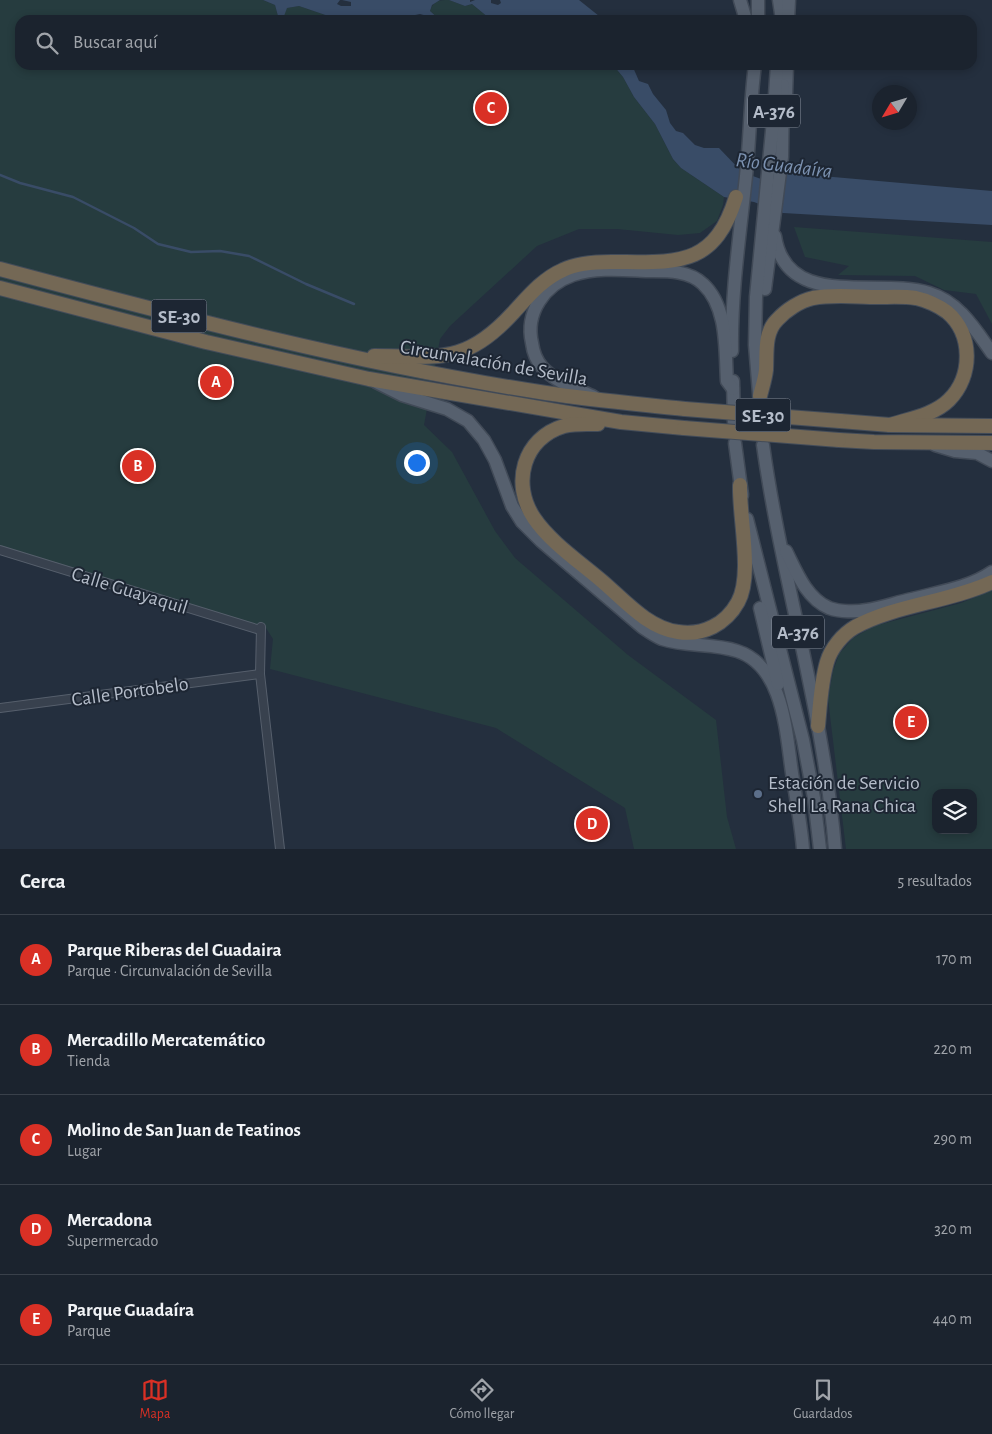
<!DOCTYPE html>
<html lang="es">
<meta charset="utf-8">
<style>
body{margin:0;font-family:"Alegreya Sans",sans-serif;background:#282f3a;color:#f1f3f6}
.controls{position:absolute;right:15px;bottom:15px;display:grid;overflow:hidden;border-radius:10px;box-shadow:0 2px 8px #0003}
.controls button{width:45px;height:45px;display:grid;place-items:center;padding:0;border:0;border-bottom:1px solid #39404a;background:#1b232e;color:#f1f3f6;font:25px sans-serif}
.compass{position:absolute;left:872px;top:85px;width:45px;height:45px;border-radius:50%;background:#1b232e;box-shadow:0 2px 8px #0003;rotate:232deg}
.you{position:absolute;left:416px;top:462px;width:18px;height:18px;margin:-12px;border:4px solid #fff;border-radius:50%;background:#1a73e8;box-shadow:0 0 0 8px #1a73e833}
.badge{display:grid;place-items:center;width:32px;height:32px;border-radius:50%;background:#d93025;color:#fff;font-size:16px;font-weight:700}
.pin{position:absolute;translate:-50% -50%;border:2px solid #fff;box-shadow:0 1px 5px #0006}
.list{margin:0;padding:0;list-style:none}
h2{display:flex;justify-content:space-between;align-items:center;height:65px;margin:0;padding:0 20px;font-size:21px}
h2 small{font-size:16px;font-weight:400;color:#a0a4aa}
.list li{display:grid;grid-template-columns:32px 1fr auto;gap:15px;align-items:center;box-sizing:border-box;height:90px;padding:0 20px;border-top:1px solid #39404a}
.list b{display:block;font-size:19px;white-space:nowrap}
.list p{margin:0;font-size:16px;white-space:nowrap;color:#a0a4aa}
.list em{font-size:16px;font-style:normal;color:#a0a4aa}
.icon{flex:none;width:28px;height:28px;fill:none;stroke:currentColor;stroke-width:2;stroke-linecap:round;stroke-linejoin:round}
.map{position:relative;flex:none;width:992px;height:849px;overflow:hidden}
.search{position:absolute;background:#1b232e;box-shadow:0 2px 8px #0003;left:15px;right:15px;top:15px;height:55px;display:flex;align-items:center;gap:12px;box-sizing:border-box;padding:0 18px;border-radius:15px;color:#a0a4aa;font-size:19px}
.sheet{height:515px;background:#1b232e}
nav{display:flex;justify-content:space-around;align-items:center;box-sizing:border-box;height:70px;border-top:1px solid #39404a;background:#1b232e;font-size:14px;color:#a0a4aa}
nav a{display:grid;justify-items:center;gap:2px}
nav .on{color:#d93025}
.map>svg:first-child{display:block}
</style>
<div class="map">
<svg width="992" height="849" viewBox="0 0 992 849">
<rect width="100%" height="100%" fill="#242f3e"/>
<g fill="#263c3f" fill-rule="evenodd">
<path d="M0,0H263L275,5L278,16L287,8L299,6L340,20H20V65H613L623,77L634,97L655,124L673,159L681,168L724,197L723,205L717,221L700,233L678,235L617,229H579L537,246L450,326L440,339L424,425L452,452L495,531L515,558L628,655L716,720L727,817L736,849H634L625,808L496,728L270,669L273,639L264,625L261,626L0,546Z"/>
<path d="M449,0L465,6L472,4L489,18L494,20H440L430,11C433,1 439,0 449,0Z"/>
<path d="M794,227L992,242V324L976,294L944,290L915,276L838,275L849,266L805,257Z"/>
<path d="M992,590V849H846L828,699L833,671L839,654L853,638L874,626L961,603ZM936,793H973V830H936Z"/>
</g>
<g fill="#394c67">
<path d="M263,0H340L337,4L341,6H351V2L342,0H440L432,5L430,11L440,20H434L427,16L420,14L391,20H340L299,6L287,8L284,16L281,17L278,16L275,5Z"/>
<path d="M449,0H470V2L475,0H491V3L498,5L501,3L500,0H579L604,20H494L489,18L472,4L465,6Z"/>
<path d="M613,65H632L639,81L648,84L653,94L666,110L670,123L676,131L683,133L695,145L704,148H719L742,172L761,179L788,173L992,191V225L783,213L754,202L724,197L681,168L673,159L655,124L634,97L623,77Z"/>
</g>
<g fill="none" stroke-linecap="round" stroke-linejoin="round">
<path stroke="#394c67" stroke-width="2.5" d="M0,175L20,183L73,197L134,228L158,244L191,252L220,251L249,256L306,284L354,304"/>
<defs>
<g id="minor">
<path d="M0,550L260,630"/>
<path d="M261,627L260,674L280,849"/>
<path d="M0,708L260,674"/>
</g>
<g id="primary">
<path d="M740,0L746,20"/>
<path d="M779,0L782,20"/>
<path d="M758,20V0"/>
<path d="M788,20L789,0"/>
<path d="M786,94L787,65"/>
<path d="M775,236C786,311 879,277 929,293C959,302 975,329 992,353"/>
<path d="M765,289L782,157L783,85"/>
<path d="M732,351C731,293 740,234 746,176C750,139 750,102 755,65"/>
<path d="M733,381L734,422"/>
<path d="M376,382L402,395L447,409L468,421L484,440L495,460L512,506L522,522L541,541L642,627C648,631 655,636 662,639C686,647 713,643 737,651C784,666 786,733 792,773C796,798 801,824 803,849"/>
<path d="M594,397C577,389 555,382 542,367C536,360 533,351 532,343C525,313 544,285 573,275C597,267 624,270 648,271C666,271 689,270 703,284C728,307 725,350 727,381L733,389"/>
<path d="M760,405L755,345L756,297L774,110L777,65"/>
<path d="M735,443L742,495"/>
<path d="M763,445C782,581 824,712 835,849"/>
<path d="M935,445L955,451L977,453L992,461"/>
<path d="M747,519L803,740L814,798L820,849"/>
<path d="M786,551C796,571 806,598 829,608C840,612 856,612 867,610C882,608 897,602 912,599C938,592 969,588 992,572"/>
<path d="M760,608L778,684"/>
</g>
<g id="motorway">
<path d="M0,269C180,317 361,365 546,393C592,400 639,404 685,409"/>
<path d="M0,288L206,342L369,379L621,422L684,428"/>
<path d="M374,356C437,356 464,366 512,314C527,298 542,279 563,270C577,263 595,262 611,262C675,262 714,269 736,197"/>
<path d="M760,396C762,388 765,379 766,370C767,353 764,333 777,320C786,310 800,301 813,298C834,294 856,297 878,297C890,297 903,296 916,298C926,300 939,306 947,312C973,334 973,376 949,400C934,415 909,419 890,425"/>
<path d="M840,421L890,425L992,426"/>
<path d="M598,424C588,424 575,423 564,426C523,438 511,484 534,518C550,542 581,563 603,582C625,601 648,628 678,632C703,636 726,624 738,602C753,575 739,517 740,485"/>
<path d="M839,440L874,442L992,443"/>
<path d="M818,726C820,705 821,682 827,662C831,648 843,634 855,627C895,605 949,602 992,582"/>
</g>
</defs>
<use href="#minor" stroke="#565f6c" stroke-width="10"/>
<use href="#primary" stroke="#414a57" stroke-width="15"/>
<use href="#motorway" stroke="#434c59" stroke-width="16"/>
<use href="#minor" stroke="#38414e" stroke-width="8"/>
<use href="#primary" stroke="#56606e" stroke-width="12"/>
<use href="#motorway" stroke="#746855" stroke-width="14"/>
<defs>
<g id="motorway-bridge">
<path d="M685,409L840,421"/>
<path d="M684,428L839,440"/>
</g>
</defs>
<use href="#motorway-bridge" stroke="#434c59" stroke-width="16" stroke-linecap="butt"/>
<use href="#motorway-bridge" stroke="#746855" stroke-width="14"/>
</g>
<circle fill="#5c6f8a" stroke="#1d2633" stroke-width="2" cx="758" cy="794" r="5"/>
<g text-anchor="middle" stroke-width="4" stroke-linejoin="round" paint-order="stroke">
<g fill="#1d2633" stroke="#878f9c" stroke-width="1">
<rect x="748" y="94.5" width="52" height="33" rx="4"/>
<rect x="151.5" y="299.5" width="55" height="33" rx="4"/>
<rect x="735.5" y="398.5" width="55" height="33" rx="4"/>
<rect x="772" y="615.5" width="52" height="33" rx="4"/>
</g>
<g font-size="19" font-weight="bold" fill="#b4bcc9">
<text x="774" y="118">A-376</text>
<text x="179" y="323">SE-30</text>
<text x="763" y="422">SE-30</text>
<text x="798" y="639">A-376</text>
</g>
<g font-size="20" fill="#b4bcc9" stroke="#1d2633">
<text transform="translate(494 362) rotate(10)" y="7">Circunvalación de Sevilla</text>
<text transform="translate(130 590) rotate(17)" y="7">Calle Guayaquil</text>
<text transform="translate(130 691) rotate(-8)" y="7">Calle Portobelo</text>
</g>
<g font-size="20" fill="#b4bcc9" stroke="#1d2633" text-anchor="start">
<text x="768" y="789">Estación de Servicio<tspan x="768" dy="23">Shell La Rana Chica</tspan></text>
</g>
<g font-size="21" font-style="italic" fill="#7c92b1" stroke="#1d2633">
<text transform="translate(784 165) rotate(7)" y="7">Río Guadaíra</text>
</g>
</g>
</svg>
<div class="controls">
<button><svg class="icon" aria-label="layers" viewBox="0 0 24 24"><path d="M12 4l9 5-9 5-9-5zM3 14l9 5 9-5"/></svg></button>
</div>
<svg class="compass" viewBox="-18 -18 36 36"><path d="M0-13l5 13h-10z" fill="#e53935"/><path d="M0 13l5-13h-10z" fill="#a0a4aa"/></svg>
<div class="you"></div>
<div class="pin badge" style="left:216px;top:382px">A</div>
<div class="pin badge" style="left:138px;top:466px">B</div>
<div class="pin badge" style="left:491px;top:108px">C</div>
<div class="pin badge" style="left:592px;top:824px">D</div>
<div class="pin badge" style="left:911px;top:722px">E</div>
<div class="search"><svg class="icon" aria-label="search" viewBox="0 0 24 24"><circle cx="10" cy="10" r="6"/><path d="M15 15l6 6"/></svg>Buscar aquí</div>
</div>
<section class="sheet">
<h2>Cerca<small>5 resultados</small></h2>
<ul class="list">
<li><span class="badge">A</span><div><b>Parque Riberas del Guadaira</b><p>Parque · Circunvalación de Sevilla</p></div><em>170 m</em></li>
<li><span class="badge">B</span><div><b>Mercadillo Mercatemático</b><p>Tienda</p></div><em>220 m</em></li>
<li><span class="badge">C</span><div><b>Molino de San Juan de Teatinos</b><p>Lugar</p></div><em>290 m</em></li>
<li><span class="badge">D</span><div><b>Mercadona</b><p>Supermercado</p></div><em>320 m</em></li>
<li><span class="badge">E</span><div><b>Parque Guadaíra</b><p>Parque</p></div><em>440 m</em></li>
</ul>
</section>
<nav>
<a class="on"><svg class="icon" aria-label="map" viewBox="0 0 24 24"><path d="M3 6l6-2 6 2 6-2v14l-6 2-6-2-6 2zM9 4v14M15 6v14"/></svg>Mapa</a>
<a><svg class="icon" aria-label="directions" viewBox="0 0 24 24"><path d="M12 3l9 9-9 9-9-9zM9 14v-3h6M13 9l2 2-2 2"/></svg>Cómo llegar</a>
<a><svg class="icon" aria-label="saved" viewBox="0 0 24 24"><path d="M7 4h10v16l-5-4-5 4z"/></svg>Guardados</a>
</nav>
